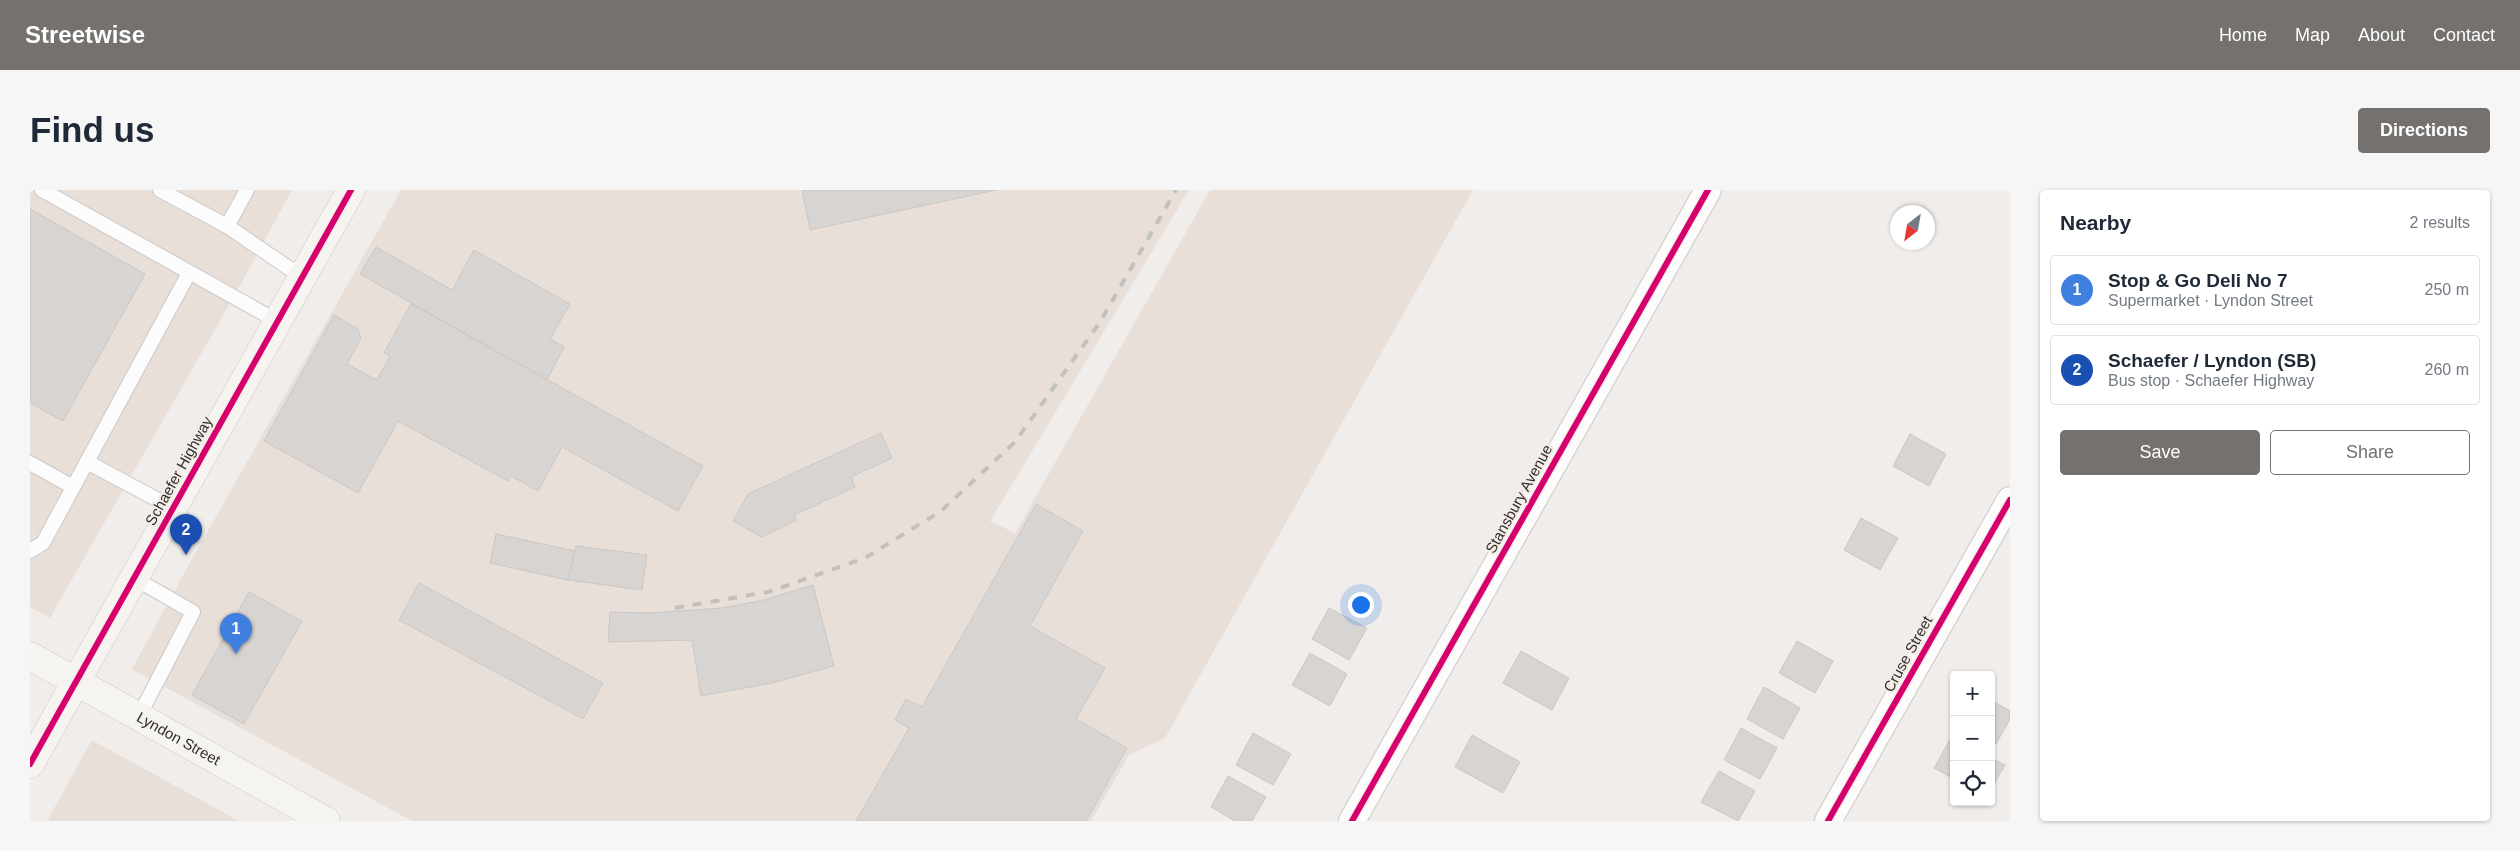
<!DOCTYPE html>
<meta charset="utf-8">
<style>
body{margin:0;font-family:Arial,sans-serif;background:#f6f6f7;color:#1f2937}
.controls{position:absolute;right:15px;bottom:15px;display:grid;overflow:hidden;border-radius:5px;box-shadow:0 1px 4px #0004}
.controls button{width:45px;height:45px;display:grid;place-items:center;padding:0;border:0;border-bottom:1px solid #e0e1e3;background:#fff;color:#1f2937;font:25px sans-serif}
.compass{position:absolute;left:1860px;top:15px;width:45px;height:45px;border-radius:50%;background:#fff;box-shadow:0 1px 4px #0004;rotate:211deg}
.you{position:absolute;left:1330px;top:414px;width:18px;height:18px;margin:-12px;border:4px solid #fff;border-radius:50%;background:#1a73e8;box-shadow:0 0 0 8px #1a73e833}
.badge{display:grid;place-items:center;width:32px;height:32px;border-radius:50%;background:#74716e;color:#fff;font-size:16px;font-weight:700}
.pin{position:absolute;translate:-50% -41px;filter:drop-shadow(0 1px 2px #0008)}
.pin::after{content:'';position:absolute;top:26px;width:18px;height:15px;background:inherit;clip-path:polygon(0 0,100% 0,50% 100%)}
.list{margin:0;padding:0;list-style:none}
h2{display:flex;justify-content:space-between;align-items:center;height:65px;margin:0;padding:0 20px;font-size:21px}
h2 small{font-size:16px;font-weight:400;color:#747a83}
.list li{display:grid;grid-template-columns:32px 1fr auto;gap:15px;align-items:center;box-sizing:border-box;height:70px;margin:0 10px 10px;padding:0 10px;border:1px solid #e0e1e3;border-radius:5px}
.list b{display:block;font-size:19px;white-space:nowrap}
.list p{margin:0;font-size:16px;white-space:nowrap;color:#747a83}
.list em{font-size:16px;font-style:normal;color:#747a83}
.actions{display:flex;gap:10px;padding:15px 20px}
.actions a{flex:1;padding:11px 0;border:1px solid #74716e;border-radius:5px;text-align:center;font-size:18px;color:#74716e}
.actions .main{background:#74716e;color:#fff}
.icon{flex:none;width:28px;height:28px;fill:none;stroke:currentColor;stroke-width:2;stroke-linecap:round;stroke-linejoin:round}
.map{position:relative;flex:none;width:1980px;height:631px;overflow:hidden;border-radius:5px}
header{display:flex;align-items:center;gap:30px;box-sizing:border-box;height:70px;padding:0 25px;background:#74716e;color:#fff}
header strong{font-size:24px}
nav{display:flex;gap:28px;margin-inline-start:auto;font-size:18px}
.intro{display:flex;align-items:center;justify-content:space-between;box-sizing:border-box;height:120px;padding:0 30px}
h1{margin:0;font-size:35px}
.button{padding:12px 22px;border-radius:5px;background:#74716e;color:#fff;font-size:18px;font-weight:700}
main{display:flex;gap:30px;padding:0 30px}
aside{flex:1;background:#fff;border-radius:5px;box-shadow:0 1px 4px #0004}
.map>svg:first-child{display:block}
</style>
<header>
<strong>Streetwise</strong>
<nav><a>Home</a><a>Map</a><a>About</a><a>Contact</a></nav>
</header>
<div class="intro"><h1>Find us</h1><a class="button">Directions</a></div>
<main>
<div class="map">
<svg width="1980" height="631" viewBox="0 0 1980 631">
<rect width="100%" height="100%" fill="#f1edea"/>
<g fill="#e9dfd9">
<path d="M0,0H262L211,94L20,428L0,417Z"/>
<path d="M371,0H1159L960,331L985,343L1180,0H1443L1135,548L1099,565L1061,631H382L102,479L162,369Z"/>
<path d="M62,550L209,631H17Z"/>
</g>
<g fill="#d7d4d1" stroke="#cac7c5">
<path d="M772,0H966L780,40Z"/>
<path d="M0,19L115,84L33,231L0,213Z"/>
<path d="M346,57L422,100L444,60L540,114L520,149L534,157L517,190L330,84Z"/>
<path d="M381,114L673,276L648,321L532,257L508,301L481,286L478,291L368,231L328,303L234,251L304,125L328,139L331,148L317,174L347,190L360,166L354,163Z"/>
<path d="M851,243L862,268L821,287L825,297L764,325L767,330L732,347L703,331L718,304Z"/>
<path d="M1880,244L1916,264L1899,296L1863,276Z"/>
<path d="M1006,314L1053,341L1000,436L1075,478L1046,529L1097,558L1056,631H826L879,538L865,530L876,509L892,517Z"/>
<path d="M1831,328L1868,348L1850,380L1814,360Z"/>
<path d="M466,344L545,361L538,390L460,373Z"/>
<path d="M546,356L617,365L612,400L538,390Z"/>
<path d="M389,393L573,493L553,529L369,430Z"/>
<path d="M783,395L804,476L742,493L671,506L662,450L578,452L580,422L620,423L692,418L734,410Z"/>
<path d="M219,402L272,431L214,534L162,505Z"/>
<path d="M1299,418L1337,438L1319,470L1282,449Z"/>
<path d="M1767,451L1803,471L1785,503L1749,483Z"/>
<path d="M1491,461L1539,488L1522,520L1473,493Z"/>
<path d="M1280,463L1317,484L1300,516L1262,495Z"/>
<path d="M1734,497L1770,518L1753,549L1717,529Z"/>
<path d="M1961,510L1980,521V529L1966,554L1961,552Z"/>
<path d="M1711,538L1747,558L1730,589L1694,570Z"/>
<path d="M1223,543L1261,564L1243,595L1206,575Z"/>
<path d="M1442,545L1490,572L1473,603L1425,577Z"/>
<path d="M1922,546L1924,547V589L1904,578Z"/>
<path d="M1961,568L1975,575L1961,599Z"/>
<path d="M1689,581L1725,601L1708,631L1671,612Z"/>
<path d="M1198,586L1236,607L1222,631H1205L1181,617Z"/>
</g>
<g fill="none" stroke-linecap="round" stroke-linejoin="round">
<defs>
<g id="lane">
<path d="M12,0L247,131"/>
<path d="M130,0L197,36L272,87"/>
<path d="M197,36L217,0"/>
<path d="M57,272L143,318"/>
<path d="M0,273L43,297"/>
<path d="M0,361L13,353L159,83"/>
<path d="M104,388L163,422L109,526"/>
</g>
<g id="street">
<path d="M1322,631L1678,0"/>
<path d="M1798,631L1980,310"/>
</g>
<g id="secondary">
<path id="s1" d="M0,466L296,631"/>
<path d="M0,574L321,0"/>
</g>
</defs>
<use href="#lane" stroke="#ccc8c6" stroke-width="16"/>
<use href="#street" stroke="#ccc8c6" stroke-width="28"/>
<use href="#secondary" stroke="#ccc8c6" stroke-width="29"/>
<use href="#lane" stroke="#fdfcfc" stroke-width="14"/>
<use href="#street" stroke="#fdfcfc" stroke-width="26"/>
<use href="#secondary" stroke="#f6f4f1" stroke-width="28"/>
<path stroke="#c1c1c0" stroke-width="4" stroke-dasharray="9 9" stroke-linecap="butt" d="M645,418L738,402L835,368L911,321L985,252L1070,132L1146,0"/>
<defs>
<g id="cycleway">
<path d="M0,574L321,0"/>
<path d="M1322,631L1678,0"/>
<path d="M1798,631L1980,310"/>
</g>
</defs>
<use href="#cycleway" stroke="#f4ece7" stroke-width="9"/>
<use href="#cycleway" stroke="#d6006c" stroke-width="6"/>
</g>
<g text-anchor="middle" stroke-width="4.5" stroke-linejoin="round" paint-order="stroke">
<g font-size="15" fill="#312e2c" stroke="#f4ece7">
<text transform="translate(149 281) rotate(-61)" y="5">Schaefer Highway</text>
<text transform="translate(1489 309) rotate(-61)" y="5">Stansbury Avenue</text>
<text transform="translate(1878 464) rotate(-61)" y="5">Cruse Street</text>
<text dy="5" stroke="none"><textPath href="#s1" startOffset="170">Lyndon Street</textPath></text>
</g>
</g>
</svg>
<div class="controls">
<button>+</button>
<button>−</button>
<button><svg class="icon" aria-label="locate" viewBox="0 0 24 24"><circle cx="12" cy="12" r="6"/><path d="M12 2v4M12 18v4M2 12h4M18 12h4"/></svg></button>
</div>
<svg class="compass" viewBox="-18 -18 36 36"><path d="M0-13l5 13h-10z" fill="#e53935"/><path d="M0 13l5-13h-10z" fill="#747a83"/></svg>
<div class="you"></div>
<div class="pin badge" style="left:206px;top:464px;background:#3f7fe0">1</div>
<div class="pin badge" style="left:156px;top:365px;background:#1a4fb4">2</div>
</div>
<aside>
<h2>Nearby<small>2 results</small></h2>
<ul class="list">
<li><span class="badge" style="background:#3f7fe0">1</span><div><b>Stop &amp; Go Deli No 7</b><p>Supermarket · Lyndon Street</p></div><em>250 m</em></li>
<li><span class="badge" style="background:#1a4fb4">2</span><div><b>Schaefer / Lyndon (SB)</b><p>Bus stop · Schaefer Highway</p></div><em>260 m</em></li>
</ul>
<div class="actions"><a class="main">Save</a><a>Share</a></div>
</aside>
</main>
